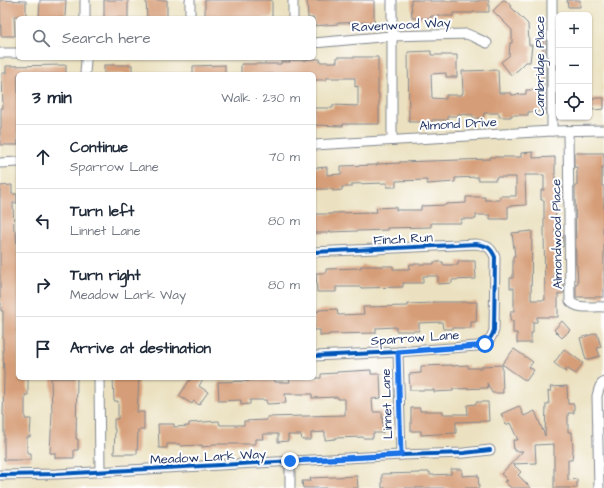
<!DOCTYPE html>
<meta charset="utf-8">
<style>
body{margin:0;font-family:"Architects Daughter",sans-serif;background:#f2f2f3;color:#1f2937}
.controls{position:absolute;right:12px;top:12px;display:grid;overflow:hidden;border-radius:6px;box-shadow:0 1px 3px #0004}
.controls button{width:36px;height:36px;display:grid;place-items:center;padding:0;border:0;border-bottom:1px solid #e0e1e3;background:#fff;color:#1f2937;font:20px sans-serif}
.stop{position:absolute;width:12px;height:12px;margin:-9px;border:3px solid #1a73e8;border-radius:50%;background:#fff}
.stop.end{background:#1a73e8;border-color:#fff;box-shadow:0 1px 4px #0008}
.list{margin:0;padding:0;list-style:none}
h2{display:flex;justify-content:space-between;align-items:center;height:52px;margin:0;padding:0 16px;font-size:17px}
h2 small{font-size:13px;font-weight:400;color:#747a83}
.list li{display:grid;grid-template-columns:26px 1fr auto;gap:12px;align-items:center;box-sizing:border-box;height:64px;padding:0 16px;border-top:1px solid #e0e1e3}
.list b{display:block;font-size:15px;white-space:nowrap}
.list p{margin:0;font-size:13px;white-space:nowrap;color:#747a83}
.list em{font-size:13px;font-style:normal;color:#747a83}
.icon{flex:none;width:22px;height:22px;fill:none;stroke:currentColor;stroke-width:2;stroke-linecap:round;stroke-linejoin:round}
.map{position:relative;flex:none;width:604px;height:488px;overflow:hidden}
.search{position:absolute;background:#fff;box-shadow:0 1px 3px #0004;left:16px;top:16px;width:300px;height:44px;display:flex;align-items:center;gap:10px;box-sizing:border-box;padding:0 14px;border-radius:6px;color:#747a83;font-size:15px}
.panel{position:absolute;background:#fff;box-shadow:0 1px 3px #0004;left:16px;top:72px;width:300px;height:308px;border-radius:6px}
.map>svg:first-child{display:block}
</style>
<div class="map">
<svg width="604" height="488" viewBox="0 0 604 488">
<rect width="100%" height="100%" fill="#fff"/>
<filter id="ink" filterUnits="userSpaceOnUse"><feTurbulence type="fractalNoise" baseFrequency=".025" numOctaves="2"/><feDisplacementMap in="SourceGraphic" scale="8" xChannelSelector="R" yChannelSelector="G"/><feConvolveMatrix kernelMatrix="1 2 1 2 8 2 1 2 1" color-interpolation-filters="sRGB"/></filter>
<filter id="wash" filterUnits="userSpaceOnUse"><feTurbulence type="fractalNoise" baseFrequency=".012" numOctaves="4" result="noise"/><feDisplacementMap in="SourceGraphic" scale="16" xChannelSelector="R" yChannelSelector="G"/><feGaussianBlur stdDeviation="0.9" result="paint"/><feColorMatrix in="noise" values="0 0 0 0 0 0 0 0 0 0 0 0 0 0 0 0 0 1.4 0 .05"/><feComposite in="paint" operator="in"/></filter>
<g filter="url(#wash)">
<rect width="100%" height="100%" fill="#ebe1c0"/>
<g id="blocks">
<g fill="#d69e78">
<path d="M0,0L26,1V16H14L15,36H1Z"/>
<path d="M40,0H66L65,18H39Z"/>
<rect x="104" y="0" width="24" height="18"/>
<path d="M146,0H167V18H147Z"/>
<rect x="205" y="0" width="67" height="18"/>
<path d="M307,0H374V22L338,23V24L314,26V18H308Z"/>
<path d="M411,0H430V1H479V0H489V12H473V13H453V16H431V18H412Z"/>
<path d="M503,0H505L511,6V7L528,24L529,45H532L530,62H526L518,70L511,75L501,62L509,56L510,43H512V30L493,11Z"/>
<path d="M567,0H580V7H568Z"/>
<path d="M543,34H546V114H543V111L528,112V115H511V117H499V113H484L483,118H473V115L458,114V116H448V120H432V122H409L408,52L431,51V55H457V77H446V73L431,74L432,98L446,99V95H462V93H463L462,71L498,70L499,93H511V95L526,94V90H543Z"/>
<path d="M337,57H378V94H379V124H343V126L314,125V108H333V105L358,106V86L355,87V78H326V80H314V74H241V64H281V62H290V60H307V59H320V62H337Z"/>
<path d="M66,65V74H18V145H0V128H1V108H3L2,73H6V66Z"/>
<rect x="104" y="65" width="28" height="9"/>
<path d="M225,65V74H193V66Z"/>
<path d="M592,98H604V109L592,110Z"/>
<path d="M533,152V158L555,157V188H563V199H559V201H556L555,234L563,235V247H558V262H554V281H560V284H564V293L558,294V317H537V322H533V333H531V343H517V333H513V321H510L511,311H514V288H510V278H513V256H515L512,233L532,231L531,300H545L544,230V200H541V190H544V175H525L526,205L508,206V219H490V215H476V219H461V223H431V227L387,228V230L329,232V233H314V214H332V213L377,212L376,208L396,207V210H421V206L446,205V204L466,203V197H485V200H500V196H516V177H496V180H478V177L455,178V182L427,184V180L396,181V187H387V183L352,184V187H342V190L333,191V189H314V168L327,167V175L341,174V166L377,165V164L400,163V162L490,159V157H521V153Z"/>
<path d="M574,153H604V167H602V186H604V216H603V234H604V297H576V284H578L577,265H576L575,186H577V167H574Z"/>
<path d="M12,185V194H17V203H13L14,231H16L17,253H18V378H28V395H25V419H31L30,437H27V453H31V460H4V415H3L4,374L3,350V311H1V303H0V186Z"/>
<path d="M458,261H475L476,279L452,280V283L438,284V276H423V283H403V287L361,288V287H336V292H317L316,273H326V269L361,268V266H393V269H409L410,264H434V262H443V265H458Z"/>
<path d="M432,302H477L476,322H471V328H452V329H443L442,322L419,323V331H396V327L376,328V333L329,334V335L320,336V330H314V312L319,311V310L337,309L338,315L364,314L363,307L408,306V304L432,303Z"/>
<path d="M562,321L570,330L562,338L554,330Z"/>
<path d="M597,333L601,347L597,348L600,356L586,360L580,338Z"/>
<path d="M514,349L533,362L529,367L534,370L526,381L502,364Z"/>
<path d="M564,349L583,363L576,374L566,368V372L554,363Z"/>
<path d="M452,365V366L468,365V368H482V366L502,365L503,393H492L487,383L488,388L453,389V391L434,392V390H410L409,374L421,373V366Z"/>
<path d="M371,370V374H380L381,398L372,399L373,412H382L383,433H373V438H363V437L335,438V439L325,440V432L311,433V440H302L301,435H288V441L278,442V434H263L264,439H255V444H212V446L202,447V445L180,446V444H167V448H159L158,424H174V427L189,426V423L219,421L220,425H244V421L267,420V417L345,415V399H338V397L312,398V394H285L286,403L267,404L266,400H250V404L241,405V400L219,401L218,382L249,381V378H274L275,382H290L289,378H321V374L337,373V372Z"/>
<path d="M51,378H77L76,439H78V450H74V458H55V453H50L52,413Z"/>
<path d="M113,378H139L137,412H144V430H138L137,454H114L115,429H114V419H118V401H114Z"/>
<path d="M191,378H204L199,386L208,392L199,405L194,401L192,404L179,396Z"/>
<path d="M567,386L568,404H574V413H568V432H572L573,450L572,460H568V480L577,479V488H554V444L535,445L536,463L513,464L521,472L518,475L531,488H511L504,481H508L501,474L523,451H514L513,440H518L510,423L506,425L501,414L519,406L524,416L535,411L545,436L546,404H549L548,391H551L550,387Z"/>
<path d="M476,402H488L489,421L456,422V433L421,435V431H411V408H420V411H443V414H468L467,405L476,404Z"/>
<path d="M451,469H462V476L478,475L479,488H382V474L420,473V472H430V475L451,474Z"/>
<path d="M357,476L358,488H303L302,481H311L310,478Z"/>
</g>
</g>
</g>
<g filter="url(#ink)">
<use href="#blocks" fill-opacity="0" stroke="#83888f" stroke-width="1"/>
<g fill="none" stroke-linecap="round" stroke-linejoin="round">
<defs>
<g id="minor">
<path d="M85,0V18"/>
<path d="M190,0V18"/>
<path d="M293,0V18"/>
<path d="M552,0V131"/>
<path d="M314,43L391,36L467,34L474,37L487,43"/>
<path d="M0,53H18"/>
<path d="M85,74L86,60"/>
<path d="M568,131L570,301C577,310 593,306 604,307"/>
<path d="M392,140V0"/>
<path d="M314,145L552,131L604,130"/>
<path d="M0,163L18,162"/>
<path d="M314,252L476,244C487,246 490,246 495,257L494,330C491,340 487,343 477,346L398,352L314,356"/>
<path d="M398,352L401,455"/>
<path d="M99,378L100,472"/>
<path d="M290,461V488"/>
<path d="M0,475L57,474L401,455L464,453L490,450"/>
<path d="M599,488L597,396C599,390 599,385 604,382"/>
</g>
</defs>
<use href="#minor" stroke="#83888f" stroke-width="11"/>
<use href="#minor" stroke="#fff" stroke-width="9"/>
<defs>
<g id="cycleway">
<path d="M314,252L476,244C487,246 490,246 495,257L494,330C491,340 487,343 477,346L398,352L314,356"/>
<path d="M0,475L57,474L401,455L464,453L490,450"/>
</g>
</defs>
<use href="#cycleway" stroke="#fff" stroke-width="6"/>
<use href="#cycleway" stroke="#0057b8" stroke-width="4"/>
</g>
</g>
<g fill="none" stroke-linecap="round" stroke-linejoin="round" filter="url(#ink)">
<path stroke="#1a73e8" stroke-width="5" d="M290,461L401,455L398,352L477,346L485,344"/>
</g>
<g text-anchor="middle" stroke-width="4" stroke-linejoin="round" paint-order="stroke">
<g font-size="13" fill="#1b2f5e" stroke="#fff">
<text transform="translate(401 24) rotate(-3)" y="5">Ravenwood Way</text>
<text transform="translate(539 66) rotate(-90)" y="5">Cambridge Place</text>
<text transform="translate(458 123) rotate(-3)" y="5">Almond Drive</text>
<text transform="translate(556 234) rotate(-91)" y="5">Almondwood Place</text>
<text transform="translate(403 238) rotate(-3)" y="5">Finch Run</text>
<text transform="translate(415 337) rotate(-4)" y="5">Sparrow Lane</text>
<text transform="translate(386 404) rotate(-92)" y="5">Linnet Lane</text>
<text transform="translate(208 456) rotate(-3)" y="5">Meadow Lark Way</text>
</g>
</g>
</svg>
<div class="controls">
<button>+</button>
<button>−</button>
<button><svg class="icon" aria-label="locate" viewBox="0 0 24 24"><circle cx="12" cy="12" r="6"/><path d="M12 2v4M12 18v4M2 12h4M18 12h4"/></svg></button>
</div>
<div class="stop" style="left:485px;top:344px"></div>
<div class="stop end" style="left:290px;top:461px"></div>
<div class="search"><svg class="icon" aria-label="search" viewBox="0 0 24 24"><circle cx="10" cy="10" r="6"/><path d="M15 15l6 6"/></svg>Search here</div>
<section class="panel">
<h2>3 min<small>Walk · 230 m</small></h2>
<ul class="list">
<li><svg class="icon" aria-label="ahead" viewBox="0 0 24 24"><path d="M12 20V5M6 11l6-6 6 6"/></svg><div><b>Continue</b><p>Sparrow Lane</p></div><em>70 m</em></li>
<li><svg class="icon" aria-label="left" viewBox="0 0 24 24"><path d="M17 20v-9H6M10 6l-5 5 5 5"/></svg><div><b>Turn left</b><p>Linnet Lane</p></div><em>80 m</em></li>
<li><svg class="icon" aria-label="right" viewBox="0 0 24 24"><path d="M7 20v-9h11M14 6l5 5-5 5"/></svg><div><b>Turn right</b><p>Meadow Lark Way</p></div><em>80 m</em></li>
<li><svg class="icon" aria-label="arrive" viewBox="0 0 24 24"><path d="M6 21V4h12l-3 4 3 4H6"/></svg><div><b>Arrive at destination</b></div></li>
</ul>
</section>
</div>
